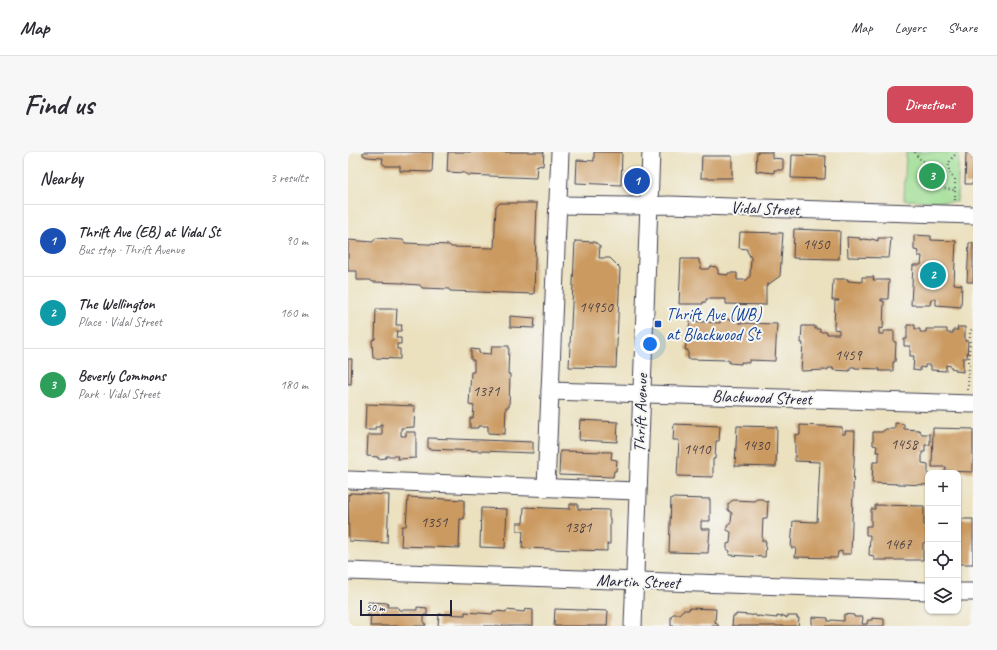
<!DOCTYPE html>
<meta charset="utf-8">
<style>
body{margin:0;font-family:Caveat,sans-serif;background:#f7f7f7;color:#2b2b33}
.controls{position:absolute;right:12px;bottom:12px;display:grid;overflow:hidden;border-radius:8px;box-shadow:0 1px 3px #0004}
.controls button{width:36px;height:36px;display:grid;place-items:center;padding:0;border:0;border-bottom:1px solid #e1e1e2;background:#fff;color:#2b2b33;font:20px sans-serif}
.scale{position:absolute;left:12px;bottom:10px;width:92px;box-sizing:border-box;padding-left:4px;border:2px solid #22223b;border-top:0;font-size:11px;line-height:14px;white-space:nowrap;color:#22223b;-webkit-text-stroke:3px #f6f6f2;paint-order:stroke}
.you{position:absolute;left:302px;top:192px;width:14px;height:14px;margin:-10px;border:3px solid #fff;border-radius:50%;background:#1a73e8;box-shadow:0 0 0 6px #1a73e833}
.badge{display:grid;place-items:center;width:26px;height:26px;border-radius:50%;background:#d1495b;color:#fff;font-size:13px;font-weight:700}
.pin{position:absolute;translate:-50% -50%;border:2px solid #fff;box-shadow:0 1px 4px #0006}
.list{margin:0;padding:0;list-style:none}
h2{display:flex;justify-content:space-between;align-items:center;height:52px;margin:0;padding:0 16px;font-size:17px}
h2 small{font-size:13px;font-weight:400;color:#7c7c81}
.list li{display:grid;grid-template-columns:26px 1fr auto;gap:12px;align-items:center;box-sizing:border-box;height:72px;padding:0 16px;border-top:1px solid #e1e1e2}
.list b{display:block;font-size:15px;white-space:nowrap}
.list p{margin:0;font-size:13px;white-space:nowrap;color:#7c7c81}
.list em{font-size:13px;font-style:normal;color:#7c7c81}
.icon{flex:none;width:22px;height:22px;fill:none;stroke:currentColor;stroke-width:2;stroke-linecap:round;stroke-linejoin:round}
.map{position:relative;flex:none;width:625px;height:474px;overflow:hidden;border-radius:8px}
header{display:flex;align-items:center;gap:24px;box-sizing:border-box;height:56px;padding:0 20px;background:#fff;border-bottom:1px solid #e1e1e2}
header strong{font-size:19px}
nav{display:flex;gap:22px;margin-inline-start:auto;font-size:14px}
.intro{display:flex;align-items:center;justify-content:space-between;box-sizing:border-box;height:96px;padding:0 24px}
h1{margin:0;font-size:28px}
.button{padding:10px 18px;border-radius:8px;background:#d1495b;color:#fff;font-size:14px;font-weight:700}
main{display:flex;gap:24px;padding:0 24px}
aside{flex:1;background:#fff;border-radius:8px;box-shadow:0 1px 3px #0004}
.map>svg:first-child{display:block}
</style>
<header>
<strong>Map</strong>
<nav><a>Map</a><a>Layers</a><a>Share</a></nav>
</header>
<div class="intro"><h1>Find us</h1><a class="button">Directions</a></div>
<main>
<aside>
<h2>Nearby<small>3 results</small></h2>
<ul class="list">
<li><span class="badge" style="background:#1a4fb4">1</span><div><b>Thrift Ave (EB) at Vidal St</b><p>Bus stop · Thrift Avenue</p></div><em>90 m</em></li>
<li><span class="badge" style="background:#0f9aa8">2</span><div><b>The Wellington</b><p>Place · Vidal Street</p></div><em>160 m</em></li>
<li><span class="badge" style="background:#2e9e5b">3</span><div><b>Beverly Commons</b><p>Park · Vidal Street</p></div><em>180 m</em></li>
</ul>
</aside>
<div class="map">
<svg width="625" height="474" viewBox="0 0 625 474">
<rect width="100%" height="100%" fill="#f6f6f2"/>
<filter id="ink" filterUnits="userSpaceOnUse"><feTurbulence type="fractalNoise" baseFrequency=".025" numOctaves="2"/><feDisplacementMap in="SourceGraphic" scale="8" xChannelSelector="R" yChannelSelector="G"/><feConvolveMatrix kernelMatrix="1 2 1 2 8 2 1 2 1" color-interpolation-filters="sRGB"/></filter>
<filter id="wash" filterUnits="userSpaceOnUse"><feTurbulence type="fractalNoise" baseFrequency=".012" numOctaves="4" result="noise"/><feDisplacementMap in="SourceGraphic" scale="16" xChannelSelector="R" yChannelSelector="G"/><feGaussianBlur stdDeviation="0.9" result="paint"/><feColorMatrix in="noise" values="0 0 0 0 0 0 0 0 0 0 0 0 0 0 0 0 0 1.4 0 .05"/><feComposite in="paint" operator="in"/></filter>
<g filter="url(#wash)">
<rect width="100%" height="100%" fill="#ebe1bf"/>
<path fill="#9ddd92" stroke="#608066" d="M558,0H611L609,50L556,48Z"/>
<g id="blocks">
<g fill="#cb9a60">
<path d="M15,0H85L84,20L52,19V14H38L34,11L35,6L19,5L15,3Z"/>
<path d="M100,0H196L195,14L189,13L188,26L119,23L117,21L99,20Z"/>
<path d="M246,0H274L273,33L228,31L229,8L246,9Z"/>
<path d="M409,0H424V6L435,7V18H426V21L408,19Z"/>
<path d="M618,1H625V32H617Z"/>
<path d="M444,3L478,4L477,27L443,26Z"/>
<path d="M354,4H384V26H353Z"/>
<path d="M152,51H189L186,142L102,139L101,137L74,136L72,133L57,132L55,131L25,130L22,128H9V119H0V88L25,90L28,86L55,88L57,91L101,93L103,95L146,96L148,54Z"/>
<path d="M446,77L492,79L491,107L445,106Z"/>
<path d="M392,80L435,81L432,124L418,134V153L378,152V147H358V150H355V152H331L333,107H351V110L353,114V117H360L363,114L368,115L370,118V122L380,123V121H389V128H399L402,124L403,106L399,99V97L391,96Z"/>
<path d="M566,83L583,84V88L608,89L606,132L614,133L613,155L588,153V147H583L582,153H563L565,113H573L574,104H570L571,99L566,98Z"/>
<path d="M499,85L512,86V88L515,87L523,88L524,87L530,89V86H543L541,106L500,105Z"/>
<path d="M227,89L247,90L252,94L251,106H262L272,116L268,216L221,215Z"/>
<path d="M621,91H625V130H619Z"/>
<path d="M514,125H526L525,128H541L540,147H533V149H536L535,177L531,176V182H536V179H546V190H548L547,210H545V219H531V217L507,216V215H502V219L485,218V216H480V218L453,219L455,191H453L454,174H467V177H472V180H479V182H491V178L486,177L487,149H491V148H484L485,127H500V129L514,130Z"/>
<path d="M28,157H49L48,173H54L53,179H49L48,186H53V192H49V197H52V207L25,206L24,188L27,187Z"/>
<path d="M162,164L187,166L186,176L162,175Z"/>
<path d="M373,167L392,168L391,171L429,172L427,209L401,208V211L393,210V212L381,211V208L340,207V198H337L342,169L372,171Z"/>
<path d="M559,173H567V177H572V180H578V177H599V181H605V178H610L609,175H617V189H620L619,206H615V220L608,219V217L603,216V214L598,213V219L583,218V213H577V216L572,215V219L565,218L566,204H562V194H556V187H559Z"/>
<path d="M144,194H161L160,222H162L161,255H158L157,282L140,281V274H130V276H122V266H125L126,254L121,253L123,220H126V208H123V197L131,198V201L143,202Z"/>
<path d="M0,207H4L3,232H0Z"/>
<path d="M18,252L67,254L66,275L53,276V284H58V280H68V306L49,307L50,304H38V306L30,307V305L19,304L20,283H34V272H32V275H27V278H17Z"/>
<path d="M232,268L270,270L269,290L231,288Z"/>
<path d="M547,271L556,272V277L571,278L574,282H582V293H577V300H574V311L580,312V333L524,331L525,310H531V300H528L529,294L525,293V280H534L538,277H547Z"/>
<path d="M326,272L372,274L371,289H368L367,307H365V325L329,324L331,288H325Z"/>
<path d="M452,273L494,275V282H497V279H507L503,402H494V399L490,400L489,406L447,405L448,396H443L445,369L469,370L472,310L447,309V282L452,283Z"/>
<path d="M389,274L429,275L428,315L387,314Z"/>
<path d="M585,276L625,277V320L597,319L598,315H584Z"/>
<path d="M80,286L185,290V301L80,297Z"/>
<path d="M212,299L264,300L263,307L269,308L268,319H266L265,325L211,323Z"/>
<path d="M2,341L41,343L39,391L1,389L0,342L2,343Z"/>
<path d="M60,345L116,348V367H112L111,396L53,394L54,374H58Z"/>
<path d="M323,346L362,347V369H353V377H362L360,401L321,400Z"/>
<path d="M409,347H414L418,350L420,349L419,366H415L414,389H418L417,405L381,403L382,399L379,397V392L382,391L383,380L379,378V373L383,370L384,361L380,358V352L385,348L406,349Z"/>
<path d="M222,352H230V357L261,358V366H262V392H259V399L174,396L175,379H169V371H175L176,355L222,357Z"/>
<path d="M527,353L576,354V373L580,374L579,390L575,391V408H526V404L521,403L522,383H518V374H523V357H527Z"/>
<path d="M133,356L159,357L157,396L132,395Z"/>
<rect x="610" y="367" width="15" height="45"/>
<path d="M20,450L40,451L39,455H50L51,458H69V455L79,456V463H76V472H78L77,474H22L23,464H20Z"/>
<path d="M341,456L368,457L367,470L371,474H323V464L325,462H331L335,458H341Z"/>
<path d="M177,457L185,458V474H90L91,462L117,463V460L145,462V459L158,460L159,458L176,460Z"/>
<path d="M207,457L260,459L259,474H206Z"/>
<path d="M388,462L403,463L404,464V463H408V464L410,465V464L429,466V464L434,465V464H437V465L439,466V464H449V466H451L450,474H384L385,464H388Z"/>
<path d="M496,462L506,463V465H515L514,472H519L520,468H524V466L536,467V474H464V465L480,466V469H483V468L496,469Z"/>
</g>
</g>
</g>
<g filter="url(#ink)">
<use href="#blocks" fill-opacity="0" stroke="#403f4f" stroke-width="1"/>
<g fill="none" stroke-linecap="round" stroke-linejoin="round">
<defs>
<g id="minor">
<path d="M209,53L281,54L322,53L625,63"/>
<path d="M202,239L625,252"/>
<path d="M0,328L289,339"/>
<path d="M198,336L212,0"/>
<path d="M0,419L580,439"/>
<path d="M610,440H625"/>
<path d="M285,474L303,0"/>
</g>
</defs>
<use href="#minor" stroke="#403f4f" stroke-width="19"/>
<g stroke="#403f4f" stroke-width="2" stroke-dasharray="1 3" stroke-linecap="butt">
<path d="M567,0C570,9 582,11 587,20C590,24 590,30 594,34C597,38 601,37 606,38"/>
<path d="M607,48V27C599,20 598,10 607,3L608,0"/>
<path d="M620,238L622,180L625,175"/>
</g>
<use href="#minor" stroke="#fff" stroke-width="17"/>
</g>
</g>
<rect fill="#1a4fb4" stroke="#f6f6f2" stroke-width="1.5" x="306" y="168" width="8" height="8" rx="2"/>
<g text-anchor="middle" stroke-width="4" stroke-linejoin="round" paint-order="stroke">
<g font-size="15" fill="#4c4044">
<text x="468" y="97">1450</text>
<text x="248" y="160">14950</text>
<text x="500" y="208">1459</text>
<text x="138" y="244">1371</text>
<text x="556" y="297">1458</text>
<text x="408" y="298">1430</text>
<text x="349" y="302">1410</text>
<text x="86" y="375">1351</text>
<text x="230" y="380">1381</text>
<text x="550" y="397">1467</text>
</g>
<g font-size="17" fill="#22223b" stroke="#f6f6f2">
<text transform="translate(417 56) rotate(2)" y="6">Vidal Street</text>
<text transform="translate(414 245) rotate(2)" y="6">Blackwood Street</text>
<text transform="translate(292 261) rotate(-88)" y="6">Thrift Avenue</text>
<text transform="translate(290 429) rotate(2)" y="6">Martin Street</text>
</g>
<g font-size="17" fill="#164399" stroke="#f6f6f2" text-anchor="start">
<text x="318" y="168">Thrift Ave (WB)<tspan x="318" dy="20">at Blackwood St</tspan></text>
</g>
</g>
</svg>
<div class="controls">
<button>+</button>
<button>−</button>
<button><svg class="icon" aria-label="locate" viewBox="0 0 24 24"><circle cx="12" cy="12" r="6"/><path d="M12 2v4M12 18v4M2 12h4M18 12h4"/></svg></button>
<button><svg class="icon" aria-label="layers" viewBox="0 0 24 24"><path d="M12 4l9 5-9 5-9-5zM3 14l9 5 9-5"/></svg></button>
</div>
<div class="scale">50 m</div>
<div class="you"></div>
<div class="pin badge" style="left:289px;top:29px;background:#1a4fb4">1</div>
<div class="pin badge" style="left:585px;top:123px;background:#0f9aa8">2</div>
<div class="pin badge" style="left:584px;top:24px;background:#2e9e5b">3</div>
</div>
</main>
